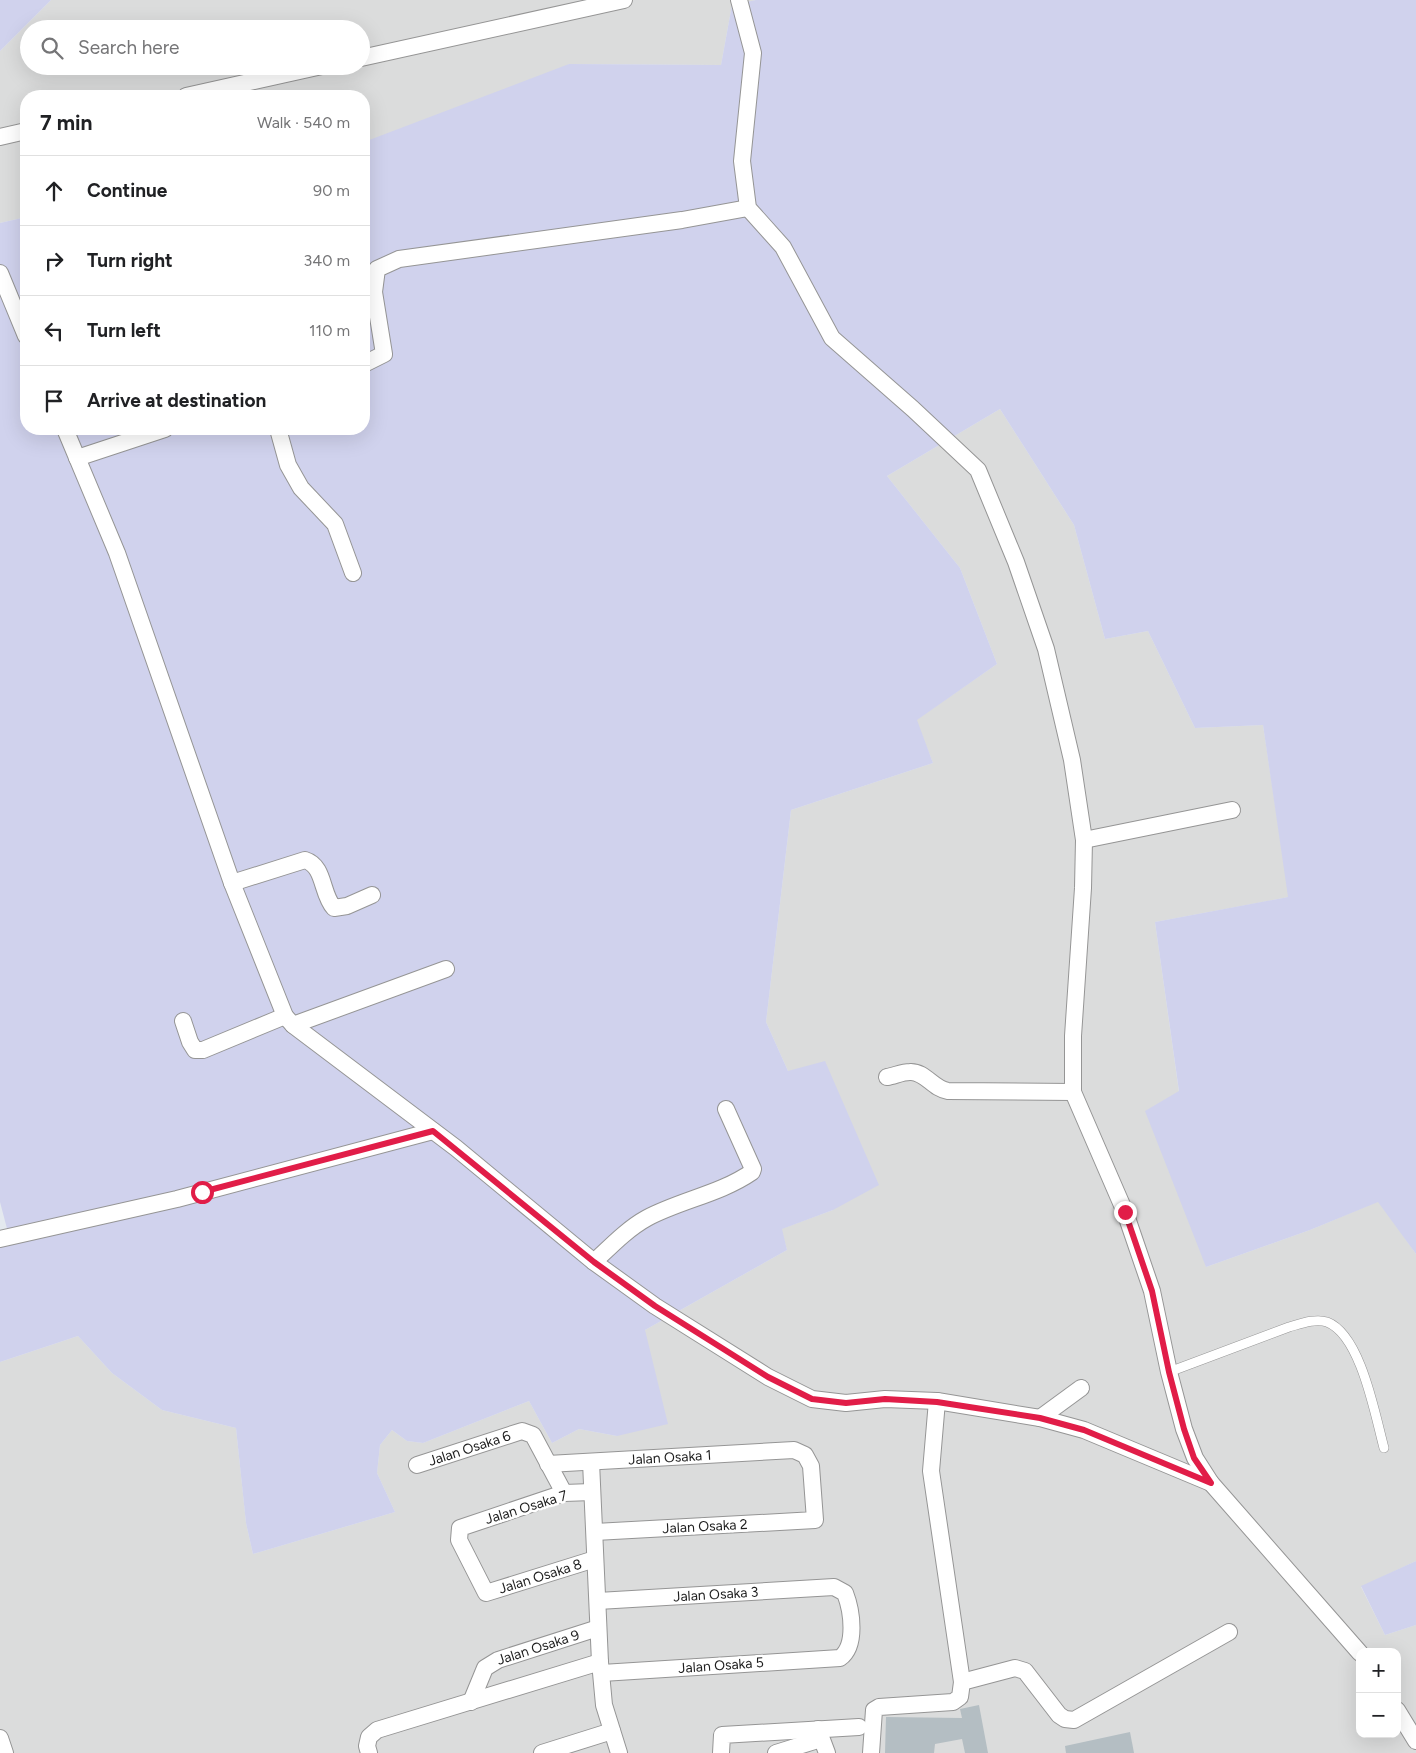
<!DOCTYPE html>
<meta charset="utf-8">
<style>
body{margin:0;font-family:Figtree,sans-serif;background:#f2f2f2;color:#202124}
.controls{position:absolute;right:15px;bottom:15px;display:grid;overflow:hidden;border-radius:10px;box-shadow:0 5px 20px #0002}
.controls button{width:45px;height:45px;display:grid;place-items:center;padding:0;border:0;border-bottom:1px solid #e0e0e0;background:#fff;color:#202124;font:25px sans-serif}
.stop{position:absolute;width:15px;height:15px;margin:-11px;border:4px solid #e11d48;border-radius:50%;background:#fff}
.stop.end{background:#e11d48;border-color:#fff;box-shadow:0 1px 5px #0008}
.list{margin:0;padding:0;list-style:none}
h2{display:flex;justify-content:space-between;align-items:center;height:65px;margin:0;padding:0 20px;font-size:21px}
h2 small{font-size:16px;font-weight:400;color:#757577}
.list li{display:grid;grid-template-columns:32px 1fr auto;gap:15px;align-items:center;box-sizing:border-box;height:70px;padding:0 20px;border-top:1px solid #e0e0e0}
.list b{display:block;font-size:19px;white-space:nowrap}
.list em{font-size:16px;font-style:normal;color:#757577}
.icon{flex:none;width:28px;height:28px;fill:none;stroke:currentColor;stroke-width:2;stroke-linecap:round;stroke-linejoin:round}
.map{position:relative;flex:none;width:1416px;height:1753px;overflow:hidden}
.search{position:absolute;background:#fff;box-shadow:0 5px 20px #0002;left:20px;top:20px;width:350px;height:55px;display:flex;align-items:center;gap:12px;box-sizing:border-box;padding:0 18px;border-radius:28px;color:#757577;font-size:19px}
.panel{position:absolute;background:#fff;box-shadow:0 5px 20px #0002;left:20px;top:90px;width:350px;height:345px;border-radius:20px}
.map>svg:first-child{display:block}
</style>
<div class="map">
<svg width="1416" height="1753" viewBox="0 0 1416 1753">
<rect width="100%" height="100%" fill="#e4e9ef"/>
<g fill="#dbdcdc" fill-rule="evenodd">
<path d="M51,0H756L732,5L721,65L569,64L364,365V96H26V217L0,223V51ZM29,29H361V66H29Z"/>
<path d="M1000,409L1074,525L1105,639L1148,631L1195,728L1263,725L1289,897L1155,922L1179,1092L1206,1267L1310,1230L1379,1201L1416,1254V1561L1361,1587L1385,1635L1416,1625V1753H0V1362L78,1336L112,1373L162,1410L236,1428L246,1523L253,1554L395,1512L377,1473L380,1445L392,1430L407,1441L423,1443L529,1401L552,1443L579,1429L617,1436L645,1330L787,1250L781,1229L833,1210L788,1071L766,1022L791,810L933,763L916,720L997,664L960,568L887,476ZM1360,1652H1397V1734H1360Z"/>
</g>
<g fill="#d0d2ed">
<path d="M0,0H51L0,51Z"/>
<path d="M756,0H1416V1254L1378,1202L1310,1230L1206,1267L1145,1111L1179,1091L1155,922L1288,897L1263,725L1195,728L1148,631L1105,639L1074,525L1000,409L887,476L960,568L997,664L917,720L933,763L791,810L766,1022L788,1071L825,1061L879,1185L833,1210L782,1229L787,1250L645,1330L668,1424L617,1436L579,1429L552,1443L529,1401L423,1443L407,1441L392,1430L380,1445L377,1473L395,1512L253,1554L246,1523L236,1428L162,1410L112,1373L78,1336L0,1362V1242L10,1240L0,1202V223L26,217V429H364V142L569,64L721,65L732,5Z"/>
<path d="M1416,1561V1625L1385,1635L1361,1586Z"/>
</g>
<g fill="#b4bec3">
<path d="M979,1705L988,1753H965L962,1739L935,1744L934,1753H885L886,1717L962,1718L960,1709Z"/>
<path d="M1130,1732L1134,1753H1066L1065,1746Z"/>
</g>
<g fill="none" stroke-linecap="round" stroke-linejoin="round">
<defs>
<path id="lane" d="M1169,1372L1289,1327C1300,1324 1315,1318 1327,1322C1361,1335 1375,1415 1384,1448"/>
<g id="street">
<path d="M739,0L753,53L742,161L748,208L783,247L832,338L913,409L978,470L1016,562L1046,649L1072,760L1084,840L1083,888L1073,1036V1092L1125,1212L1152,1291L1169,1372L1184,1429L1195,1458L1211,1483L1360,1653"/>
<path d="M361,58L624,0"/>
<path d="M186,96L322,66"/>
<path d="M0,137L26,131"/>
<path d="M0,273L26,336"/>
<path d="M364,364L384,354L374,292L377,269L399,259L682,220L748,208"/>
<path d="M65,429L117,553L232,883L285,1016L293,1025L456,1148L594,1262L655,1306L768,1377L812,1399L846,1403L885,1399L937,1401L1040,1418L1084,1430L1211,1483"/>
<path d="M278,429L288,465L301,488L335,524L353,573"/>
<path d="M77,458L165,429"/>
<path d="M1084,840L1232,810"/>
<path d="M232,883L305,860C325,866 321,894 334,908L347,906L372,895"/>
<path d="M183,1021L190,1042L195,1050H203L285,1016"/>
<path d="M293,1025L446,969"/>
<path d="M887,1077C894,1076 902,1072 910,1072C925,1071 933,1089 948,1091L1073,1092"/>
<path d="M0,1239L177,1199L433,1131"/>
<path d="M594,1262C610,1247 627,1229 647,1218C681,1200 720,1194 752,1172L753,1169L726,1109"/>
<path d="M937,1401L931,1471L962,1682"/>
<path d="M1040,1418L1081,1388"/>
<path d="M591,1462L600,1662L604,1705L619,1753"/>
<path id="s1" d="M548,1464L794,1450L805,1455L811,1466L815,1520L595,1532"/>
<path id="s2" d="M417,1465L522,1431L533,1435L564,1493"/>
<path id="s3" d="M592,1492L564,1493L460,1528L459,1540L486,1593L595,1559"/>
<path id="s4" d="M598,1601L834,1587L845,1593C852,1611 857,1646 840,1658L602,1673"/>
<path id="s5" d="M471,1702L485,1668L498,1660L598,1628"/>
<path d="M1397,1710L1416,1741"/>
<path d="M818,1729L827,1753"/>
<path d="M0,1738L5,1753"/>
<path d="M369,1753L367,1746L369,1737L377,1730L600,1662"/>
<path d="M542,1753L612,1731"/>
<path d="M721,1753L722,1735L859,1727"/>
<path d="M776,1753L821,1739"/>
<path d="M871,1753L874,1710L879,1707L953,1702L960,1697L962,1682L1015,1668L1025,1671L1059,1715L1065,1719L1074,1720L1229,1632"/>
</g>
</defs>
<use href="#lane" stroke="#959595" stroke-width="10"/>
<use href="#street" stroke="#959595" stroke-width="18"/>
<use href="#lane" stroke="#fff" stroke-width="9"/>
<use href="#street" stroke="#fff" stroke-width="16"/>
</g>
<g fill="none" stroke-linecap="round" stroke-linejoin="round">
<path stroke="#e11d48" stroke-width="6" d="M202,1192L433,1131L594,1262L655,1306L768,1377L812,1399L846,1403L885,1399L937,1402L1040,1418L1084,1430L1211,1483L1194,1458L1184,1429L1169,1372L1152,1291L1125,1212"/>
</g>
<g text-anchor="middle" stroke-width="5" stroke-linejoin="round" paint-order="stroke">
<g font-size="14" fill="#1e1e1e" stroke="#fff">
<text dy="5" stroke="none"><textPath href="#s2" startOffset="55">Jalan Osaka 6</textPath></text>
<text dy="5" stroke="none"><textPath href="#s1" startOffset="122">Jalan Osaka 1</textPath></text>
<text transform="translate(526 1507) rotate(-17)" y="5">Jalan Osaka 7</text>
<text transform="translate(705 1526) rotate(-3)" y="5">Jalan Osaka 2</text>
<text dy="5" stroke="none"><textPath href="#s3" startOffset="266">Jalan Osaka 8</textPath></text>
<text dy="5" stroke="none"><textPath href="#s4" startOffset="118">Jalan Osaka 3</textPath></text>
<text dy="5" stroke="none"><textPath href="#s5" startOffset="94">Jalan Osaka 9</textPath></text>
<text transform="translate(721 1665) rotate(-4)" y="5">Jalan Osaka 5</text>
</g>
</g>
</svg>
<div class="controls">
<button>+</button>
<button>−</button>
</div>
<div class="stop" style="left:202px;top:1192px"></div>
<div class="stop end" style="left:1125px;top:1212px"></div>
<div class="search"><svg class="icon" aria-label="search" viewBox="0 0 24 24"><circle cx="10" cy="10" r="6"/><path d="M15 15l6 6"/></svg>Search here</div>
<section class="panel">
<h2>7 min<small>Walk · 540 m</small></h2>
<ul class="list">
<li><svg class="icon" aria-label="ahead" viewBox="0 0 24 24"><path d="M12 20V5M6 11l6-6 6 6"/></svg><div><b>Continue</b></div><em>90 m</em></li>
<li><svg class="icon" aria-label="right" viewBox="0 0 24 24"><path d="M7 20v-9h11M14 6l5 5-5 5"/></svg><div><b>Turn right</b></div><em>340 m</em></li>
<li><svg class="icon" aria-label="left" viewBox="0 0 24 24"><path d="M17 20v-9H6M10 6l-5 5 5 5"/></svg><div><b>Turn left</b></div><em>110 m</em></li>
<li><svg class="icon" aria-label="arrive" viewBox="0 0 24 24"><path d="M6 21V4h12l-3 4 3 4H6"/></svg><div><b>Arrive at destination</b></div></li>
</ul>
</section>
</div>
